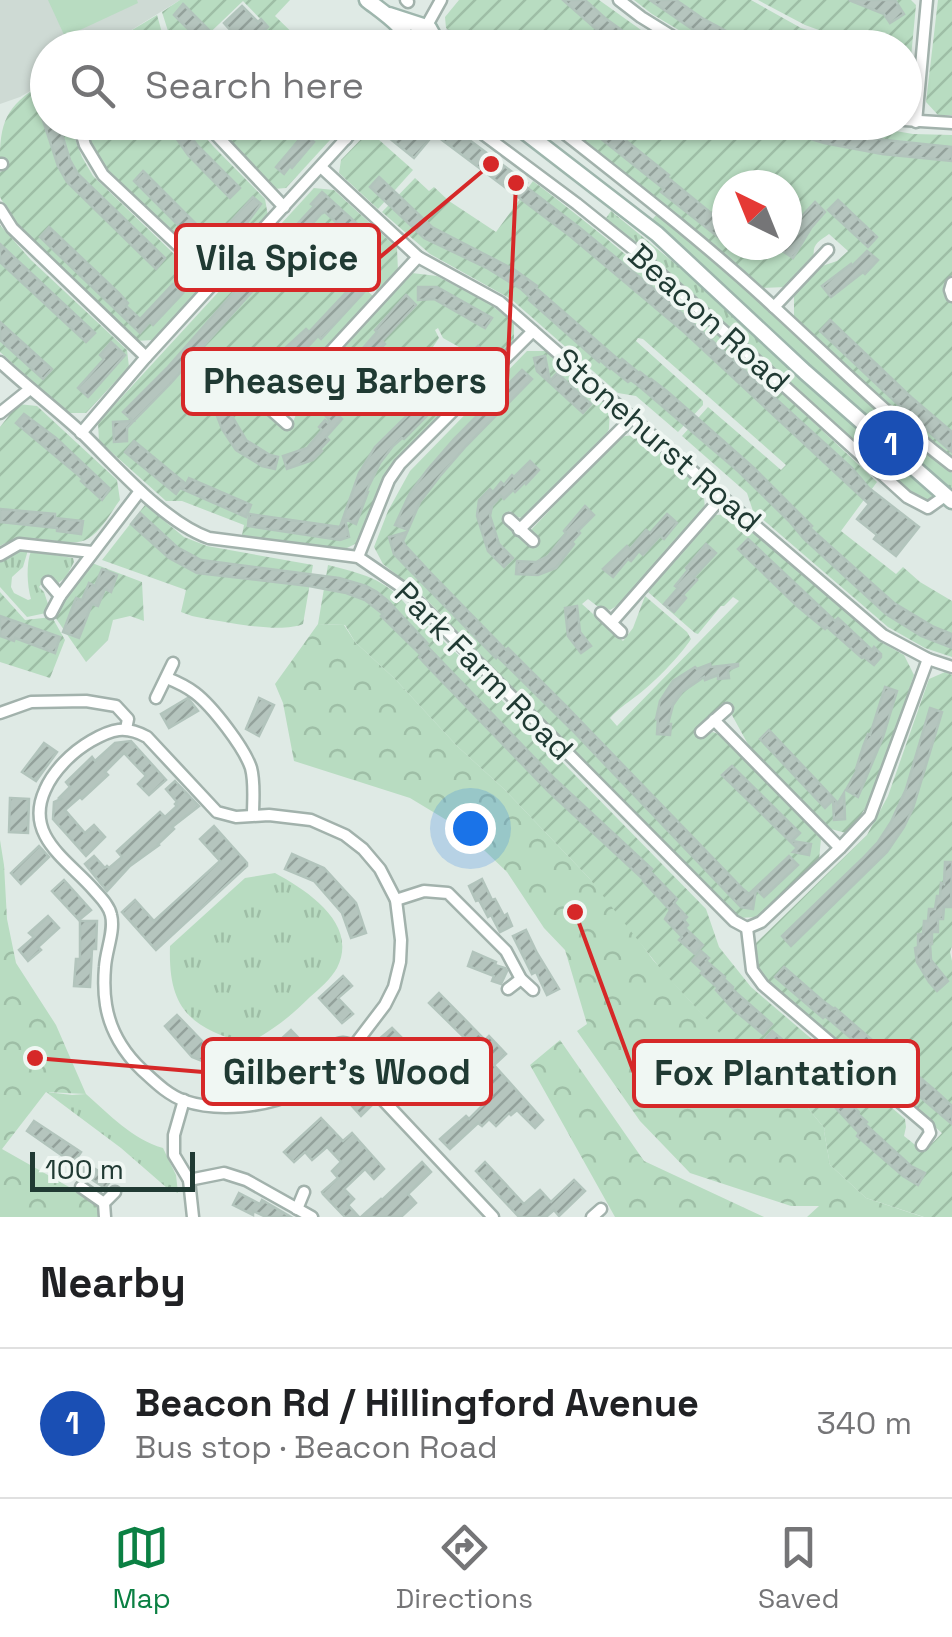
<!DOCTYPE html>
<meta charset="utf-8">
<style>
body{margin:0;font-family:"Space Grotesk",sans-serif;background:#f2f2f2;color:#202124}
.compass{position:absolute;left:712px;top:170px;width:90px;height:90px;border-radius:50%;background:#fff;box-shadow:0 2px 8px #0004;rotate:317deg}
.scale{position:absolute;left:30px;bottom:25px;width:165px;box-sizing:border-box;padding-left:10px;border:5px solid #203a33;border-top:0;font-size:28px;line-height:35px;white-space:nowrap;color:#203a33;-webkit-text-stroke:8px #f0f7f3;paint-order:stroke}
.you{position:absolute;left:470px;top:828px;width:35px;height:35px;margin:-25px;border:8px solid #fff;border-radius:50%;background:#1a73e8;box-shadow:0 0 0 15px #1a73e833}
.badge{display:grid;place-items:center;width:65px;height:65px;border-radius:50%;background:#0b8043;color:#fff;font-size:32px;font-weight:700}
.pin{position:absolute;translate:-50% -50%;border:5px solid #fff;box-shadow:0 2px 10px #0006}
.list{margin:0;padding:0;list-style:none}
h2{display:flex;justify-content:space-between;align-items:center;height:130px;margin:0;padding:0 40px;font-size:42px}
h2 small{font-size:32px;font-weight:400;color:#757577}
.list li{display:grid;grid-template-columns:65px 1fr auto;gap:30px;align-items:center;box-sizing:border-box;height:150px;padding:0 40px;border-top:2px solid #e0e0e0}
.list b{display:block;font-size:38px;white-space:nowrap}
.list p{margin:0;font-size:32px;white-space:nowrap;color:#757577}
.list em{font-size:32px;font-style:normal;color:#757577}
.icon{flex:none;width:55px;height:55px;fill:none;stroke:currentColor;stroke-width:2;stroke-linecap:round;stroke-linejoin:round}
.map{position:relative;flex:none;width:952px;height:1217px;overflow:hidden}
.search{position:absolute;background:#fff;box-shadow:0 2px 8px #0004;left:30px;right:30px;top:30px;height:110px;display:flex;align-items:center;gap:25px;box-sizing:border-box;padding:0 35px;border-radius:55px;color:#757577;font-size:38px}
.sheet{height:280px;background:#fff}
nav{display:flex;justify-content:space-around;align-items:center;box-sizing:border-box;height:140px;border-top:2px solid #e0e0e0;background:#fff;font-size:28px;color:#757577}
nav a{display:grid;justify-items:center;gap:5px}
nav .on{color:#0b8043}
.map>svg:first-child{display:block}
</style>
<div class="map">
<svg width="952" height="1217" viewBox="0 0 952 1217">
<defs>
<pattern id="grass-tufts" width="24" height="20" patternUnits="userSpaceOnUse" patternTransform="scale(2.5)"><rect width="24" height="20" fill="#b8dcc1"/><path d="M3 7l-1-3M5 7V3M7 7l1-3M15 17l-1-3M17 17v-4M19 17l1-3" fill="none" stroke="#9ebea6"/></pattern>
<pattern id="forest-crowns" width="20" height="18" patternUnits="userSpaceOnUse" patternTransform="scale(2.5)"><rect width="20" height="18" fill="#b8dcc1"/><path d="M2 6a3 3 0 1 1 6 0M12 15a3 3 0 1 1 6 0" fill="none" stroke="#9ebea6"/></pattern>
<pattern id="garden-furrows" width="10" height="10" patternUnits="userSpaceOnUse" patternTransform="scale(2.5)"><rect width="10" height="10" fill="#b8dcc1"/><path d="M-1 1l2-2M0 10L10 0M9 11l2-2" fill="none" stroke="#9ebea6"/></pattern>
<pattern id="building-hatch" width="6" height="6" patternUnits="userSpaceOnUse" patternTransform="scale(2.5)"><rect width="6" height="6" fill="#b5c5be"/><path d="M-1 1l2-2M0 6l6-6M5 7l2-2" fill="none" stroke="#93a19b"/></pattern>
</defs>
<rect width="100%" height="100%" fill="#dfeae5"/>
<path fill="#cedad4" d="M0,0H180L104,47L48,48L47,81L20,97L0,104Z"/>
<g fill="url(#grass-tufts)">
<path d="M611,211L683,270L931,495L932,502L929,504L920,501L878,467L752,349L663,269L604,221Z"/>
<path d="M658,213L721,266L910,441L952,473V495L648,224Z"/>
<path d="M28,550L23,567L12,577L11,587L14,593L28,600L31,599C27,585 26,564 31,551L73,558L74,562L66,577L57,584L44,581L39,587L44,592L49,607L46,613L27,617L0,587V560L14,552Z"/>
<path d="M275,873C308,891 359,924 337,968C331,979 319,989 310,997C289,1018 273,1030 247,1044C189,1027 168,1008 170,946L245,878Z"/>
<path d="M46,1092L72,1095L86,1094C110,1115 132,1139 163,1148L176,1175L178,1193L167,1188L121,1148Z"/>
</g>
<g fill="url(#forest-crowns)">
<path d="M318,624L344,625L355,642L395,679L457,746L505,790L589,878L622,917L653,960L690,1001L736,1049L803,1102L825,1129L824,1131L830,1165L866,1198L923,1217H807L819,1206H791L690,1173L640,1121L577,1031L587,1024L565,950L544,928L507,872L463,830L410,798L294,761L283,703L275,684Z"/>
<path d="M0,840L4,865L7,919L16,963L56,1025L86,1094L46,1092L2,1149L99,1204V1217H0Z"/>
<path d="M560,1040L644,1161L764,1217H615L530,1065Z"/>
</g>
<g fill="url(#garden-furrows)" fill-rule="evenodd">
<path d="M180,0H290L275,16L307,47H246L268,27L243,1L195,47H173L162,12Z"/>
<path d="M459,0H599L665,47H467L446,28L445,17Z"/>
<path d="M634,0H751L801,28L844,42L850,47H707L652,14Z"/>
<path d="M758,0H911L916,5L907,99L905,101L904,48L854,47L852,42L805,25Z"/>
<path d="M938,0H952V115H938L926,102Z"/>
<path d="M157,15L166,47H104Z"/>
<path d="M46,81L48,122L69,123L82,157L93,176L197,276L199,291L153,340L136,341L16,226L0,197V172L6,169L7,164L0,158C0,116 11,103 46,81Z"/>
<path d="M844,122L913,134L952,135V279L948,297L952,302V461L919,436L794,320V291L819,267L837,261L848,251L829,234C818,242 812,244 814,258L786,287L760,288L684,221L558,123ZM727,185H787V245H727Z"/>
<path d="M88,123H193L213,146L265,199L268,216L224,265H205L100,164L86,131Z"/>
<path d="M208,123H324L329,128L330,140L286,188L274,189Z"/>
<path d="M369,131L413,170L378,209L339,173L341,160Z"/>
<path d="M415,178L429,191L434,187L449,201L496,232L533,181C655,273 766,377 877,482L841,531L896,574L903,567L920,582L952,601V657L925,648L888,627L753,511L747,493L682,436L708,407L781,470L786,465L643,339L638,338L636,341L703,401V405L678,432L636,396L618,393L511,299L430,254L382,212Z"/>
<path d="M314,188L334,190L397,248L398,271L378,292L327,245L324,235L318,241L328,251L326,257L306,279L310,282L330,262L335,261L374,297L280,398H270L263,394L256,403L265,414L285,431L293,422L307,387L412,273L437,276L490,304L514,323V344L480,377L457,352L459,347L443,338L438,328L435,330L439,338L431,350L433,352L440,348L445,349L477,381L410,448L359,542L341,551L242,535L244,525L182,501H166L99,441L98,423Z"/>
<path d="M0,225L31,260L127,350L129,367L86,413H67L0,352Z"/>
<path d="M527,351H547L573,372L610,407L609,429L607,433L524,518L515,517L510,511L503,517L508,526L528,546L537,543L540,539L531,530L619,437L641,434L703,488L705,508L620,604L610,610L597,606L588,599L582,604L623,641L633,628L645,596L687,632L691,639C681,655 653,684 635,697C626,704 618,709 610,718L617,726L739,601L733,597L724,606H721L698,634L695,633L648,592L715,515L733,514L879,641L904,655L914,675C900,714 876,810 846,833L827,828L749,746L727,706L723,703L696,729L701,737L713,732L723,736L821,839L819,860L759,917L738,918L422,595L383,564L374,547L388,511L410,471Z"/>
<path d="M18,404L37,406L117,480L120,500C111,512 102,530 89,538C68,552 33,527 0,546V427Z"/>
<path d="M145,505L184,537L207,546L313,565L303,624C280,634 219,621 192,616L181,612L186,590L102,560Z"/>
<path d="M92,563L142,582L144,621L130,616L113,620L108,640L86,662L53,614Z"/>
<path d="M328,565C360,573 387,579 408,607L477,673L486,684L706,909L719,947L751,987L905,1119L906,1127L904,1136L924,1152L942,1133L763,979L757,969L754,945L867,835L888,796L929,679L945,672L952,675V946L950,952L952,961V1217H924L866,1198L830,1165L824,1131L825,1129L803,1102L725,1039L663,972L589,878L505,790L457,746L395,679L355,642L345,625L318,624Z"/>
<path d="M0,592L25,620L52,617L65,640L50,678L0,662Z"/>
</g>
<path fill="#b8dcc1" d="M48,0H137L138,3L65,37Z"/>
<g fill="url(#building-hatch)" stroke="#b2c4bc" stroke-width="2.5">
<path d="M563,0H585L605,18L646,48H622L596,29Z"/>
<path d="M650,0H676L702,18L758,48H727L692,29Z"/>
<path d="M849,0H895L904,14L890,23L884,14Z"/>
<path d="M183,4L210,31L200,41L174,15Z"/>
<path d="M242,6L258,22L261,19L268,27L246,48H233L240,41L224,23Z"/>
<path d="M48,91V122H58L70,160L78,174L165,258L156,269L67,182L58,166L35,96Z"/>
<path d="M165,122H181L197,145L240,188L230,198L188,155Z"/>
<path d="M400,122H440L450,130L452,127L527,183L525,186L580,228L665,298L852,468L869,488L919,527L896,556L874,539L877,535L857,519L869,504L683,331L570,236L434,134L414,158L388,137Z"/>
<path d="M580,122H603L669,175L667,177L727,226V244L661,192L664,189Z"/>
<path d="M766,122H807L827,129L885,140L952,147V161L882,154L824,143L766,125Z"/>
<path d="M304,134L314,142L292,168L290,166L284,174L276,167Z"/>
<path d="M143,171L213,241L253,197L261,204L241,231L212,258L199,245L203,241L197,244L134,181Z"/>
<path d="M379,177L432,227L515,270L537,286L536,288L620,361L622,359L639,373L640,372L650,380L651,379L668,392L754,468L812,526L810,528L894,603L934,627L952,634V648L921,636L886,614L804,539L789,521L738,471L640,387L631,380L628,382L611,368L610,369L600,360L599,362L529,300L531,298L521,289L487,268L424,238L370,187Z"/>
<path d="M322,192L375,240L366,250L325,212L321,214L170,384L127,428V441L114,442L113,422L133,421L123,412L167,368L284,235L286,236L314,206L311,204Z"/>
<path d="M838,200L877,237L868,247L828,210Z"/>
<path d="M815,202L825,212L811,228L793,258L781,250L784,245H787V240L802,216Z"/>
<path d="M49,227L119,293L128,303L126,306L140,319L173,284L183,293L153,325L150,322L140,333L40,237Z"/>
<path d="M0,244L95,333L86,342L0,262Z"/>
<path d="M867,251L878,260L865,274L863,272L831,297L822,286L851,264L852,266Z"/>
<path d="M368,269L377,278L321,339L318,336L302,353L300,351L290,361L280,353L306,329L309,332Z"/>
<path d="M418,287H437L492,318L485,328L434,299L418,300Z"/>
<path d="M406,295L416,305L382,341L385,344L368,361L371,364L357,378L348,369L364,352L362,349L377,332L375,330Z"/>
<path d="M830,320L911,397L952,432V452L904,410L820,331Z"/>
<path d="M0,322L52,369L43,379L0,340Z"/>
<path d="M111,342L125,355L88,397L78,388L104,359L100,355Z"/>
<path d="M478,346L488,354L404,439L402,438L393,446L380,463L366,492H368L356,524L345,519L349,537L340,540L248,526L249,514L340,527L359,473L375,447Z"/>
<path d="M545,356L550,381L557,373L591,404L583,413L537,371L534,358Z"/>
<path d="M522,370L532,379L466,446L440,476L420,502L408,530L395,525L410,493L428,469L454,439Z"/>
<path d="M330,407L342,419L326,437L329,440L320,449L322,451L313,460L287,469L283,456L307,448L322,430L319,427L325,420L328,423L330,421L324,414Z"/>
<path d="M229,411L246,440L270,455L278,457L275,469L262,466L236,450L222,429L217,416Z"/>
<path d="M24,414L56,438L110,489L102,500L81,481L83,479L16,423Z"/>
<path d="M134,441L186,484L189,478L251,505L246,517L180,488L176,494L125,452Z"/>
<path d="M530,461L539,470L526,484L525,482L515,492L513,490L504,499L501,496L492,506L490,516L499,544L513,558L504,567L488,551L477,516L479,500L490,489L493,492L501,482L504,485L512,475L514,477Z"/>
<path d="M585,506L594,515L578,531L580,533L572,542L574,544L556,568L538,575L516,574L517,561L536,562L548,556L566,533L564,531Z"/>
<path d="M0,509L55,514V518L83,521L81,534L57,531V528L0,522Z"/>
<path d="M140,513L177,547L201,560L339,578L366,586L377,592L388,601L428,644L426,645L555,779L652,869L650,871L677,899L674,903L687,917L684,920L688,925L685,928L703,945L695,954L679,940L682,937L665,919L670,910L643,881L644,880L548,791L428,667L419,657L421,655L381,616L383,614L365,600L346,593L309,586L197,573L169,558L131,524Z"/>
<path d="M667,514L677,523L664,539L660,536L643,555L639,551L631,561L628,559L613,577L603,569L627,546L630,549L646,530L650,533Z"/>
<path d="M407,532L403,541L405,545L430,572L506,650L508,648L565,705L743,889L749,894L789,856L798,865L764,897L756,889L753,909L741,907L572,730L497,656L496,658L394,554L389,537Z"/>
<path d="M748,539L835,621L838,618L872,650L874,647L881,654V657L874,665L864,657L862,658L827,627L825,629L797,606L738,549Z"/>
<path d="M706,544L716,553L694,577L697,580L683,595L686,598L674,612L664,604L678,588L675,586L688,570L686,568Z"/>
<path d="M102,569L117,575L111,592L105,589L98,606L92,604L79,638L63,632L76,598L82,600L89,583L95,586Z"/>
<path d="M577,606L580,632L591,646L581,653L568,636L565,608Z"/>
<path d="M0,616L60,637L55,653L15,638L14,641L0,636Z"/>
<path d="M710,664L711,667L738,664V666L728,670L729,678L718,679V675L705,680L704,677L682,692L673,705L668,724H671L670,735L657,734L658,719H656L660,701L673,681L695,667L697,669Z"/>
<path d="M885,687L897,691L883,737L858,797L846,790L857,770L856,769L863,747L868,734L870,735Z"/>
<path d="M188,698L198,711L169,728L161,714Z"/>
<path d="M259,698L274,705L259,736L246,729Z"/>
<path d="M930,708L942,712L913,808L904,827L887,852L791,946L782,936L862,859L878,842L891,822L906,789Z"/>
<path d="M769,730L838,803L844,793L845,819L834,820L833,800L825,808L760,739Z"/>
<path d="M131,741L166,780L149,795L138,784L146,776L124,753L105,772L108,775L82,799L80,797L65,810L85,833L94,825L105,837L86,856L53,819L54,802L61,799L59,798L70,787L66,782L92,757L95,761L115,743Z"/>
<path d="M44,743L57,752L36,781L22,772Z"/>
<path d="M732,766L800,833L792,841L811,844L809,855L793,852L797,848L722,775Z"/>
<path d="M175,781L199,806L172,827L174,829L158,844L159,845L130,866L107,891L85,864L94,856L105,868L107,866L109,868L122,857L117,851L160,812L165,817L177,806L175,804L177,802L166,789Z"/>
<path d="M10,798L29,799L28,833L9,832Z"/>
<path d="M214,826L247,863V866L156,950L122,912L135,900L154,921L220,861L200,839Z"/>
<path d="M39,846L49,857L21,884L11,873Z"/>
<path d="M292,854L324,868L356,903L366,933L351,938L342,913L314,881L285,869Z"/>
<path d="M945,862H952L951,907H944L943,919H938V932H932V944H930L931,960L948,981L937,991L929,982L917,962L915,948L918,947V934H923L924,921H928L929,909H935L937,896H940L941,883L944,884Z"/>
<path d="M482,879L492,900L495,899L504,916L507,914L512,926L500,932L491,915L488,917L479,900L476,901L469,886Z"/>
<path d="M64,880L91,910L79,920L52,891Z"/>
<path d="M48,916L59,928L38,947L41,950L28,961L19,950L34,937L29,933Z"/>
<path d="M80,921H97L96,949H92L90,987L74,986L76,959H80Z"/>
<path d="M526,930L537,953L559,989L547,995L536,972L532,974L513,936Z"/>
<path d="M701,951L709,958L706,961L725,977L724,979L733,987L732,989L772,1024L763,1034L734,1010L716,990L718,988L701,973L703,971L692,961Z"/>
<path d="M473,952L496,962L495,965L505,968L507,971L501,984L492,981L494,976L468,966Z"/>
<path d="M784,967L823,1001L834,1009L835,1008L916,1078L918,1076L937,1092L952,1106V1124L825,1016L823,1018L775,977Z"/>
<path d="M343,976L352,986L338,998L353,1014L342,1023L319,998Z"/>
<path d="M439,993L485,1040L489,1036L506,1054L494,1065L543,1120L535,1128L517,1110L511,1115L509,1113L496,1126L489,1119L482,1126L478,1123L450,1149L440,1139L466,1116L469,1119L492,1096L479,1082L456,1104L419,1064L437,1048L457,1066L476,1049L429,1003Z"/>
<path d="M177,1015L205,1044L228,1054L222,1069L192,1057L165,1026Z"/>
<path d="M392,1028L401,1037L388,1049L408,1071L398,1080L375,1056L377,1041Z"/>
<path d="M291,1030L316,1056L307,1065L292,1049L277,1062L267,1052Z"/>
<path d="M772,1031L844,1091L842,1095L859,1112L858,1114L867,1122L865,1124L911,1166L925,1173L918,1185L903,1176L857,1136L859,1133L834,1106L836,1102L764,1041Z"/>
<path d="M336,1082L349,1084L371,1106L361,1116L341,1094L330,1104L322,1094Z"/>
<path d="M321,1118L343,1141L352,1133L384,1169L374,1179L365,1169L344,1189L354,1199L348,1205L359,1217H345L323,1194L322,1192L338,1178L332,1171L341,1162L327,1147L312,1160L305,1152L294,1162L284,1152Z"/>
<path d="M34,1121L81,1152L77,1158L112,1179L105,1188L65,1162L67,1159L27,1131Z"/>
<path d="M422,1162L431,1172L408,1194L416,1203L401,1217H361L381,1199L382,1200Z"/>
<path d="M485,1162L524,1204L540,1190L551,1202L574,1180L585,1191L559,1216L554,1210L546,1217H519L476,1171Z"/>
<path d="M239,1193L260,1204L262,1200L291,1217H266L253,1211V1215L233,1205Z"/>
</g>
<g fill="none" stroke-linecap="round" stroke-linejoin="round">
<defs>
<g id="minor">
<path d="M406,0L408,2"/>
<path d="M619,0L641,17L691,48"/>
<path d="M426,27L441,0"/>
<path d="M448,37L459,48"/>
<path d="M904,120L952,123"/>
<path d="M78,122L85,145L103,175L217,282"/>
<path d="M204,122L284,207"/>
<path d="M335,122L346,139"/>
<path d="M467,122L577,204L633,249L907,497L928,508L945,496"/>
<path d="M550,122C626,182 703,241 774,307C833,361 889,417 952,465"/>
<path d="M916,122L927,0"/>
<path d="M0,164H2"/>
<path d="M322,168L418,257L500,302L722,497L883,635L928,659L952,667"/>
<path d="M0,209L12,228L146,357"/>
<path d="M952,283L950,290L952,296"/>
<path d="M774,307L828,250"/>
<path d="M0,362C27,387 56,409 83,434C117,467 164,522 209,538L358,557L406,590L734,921L747,928"/>
<path d="M261,401L287,424"/>
<path d="M275,412L418,257"/>
<path d="M0,413L30,389"/>
<path d="M81,433L146,357L361,122"/>
<path d="M509,519L533,541"/>
<path d="M519,530L632,418"/>
<path d="M0,555L19,544L92,552"/>
<path d="M358,557L389,480L400,464L533,331"/>
<path d="M48,582L60,596"/>
<path d="M51,613L60,596L140,491"/>
<path d="M601,613L621,632"/>
<path d="M612,622L722,497"/>
<path d="M167,678C177,682 186,686 195,693C212,706 244,747 251,768C255,783 253,800 253,815"/>
<path d="M156,698L173,663"/>
<path d="M0,713L31,702L86,701L116,706L128,719L126,729"/>
<path d="M714,720L840,848"/>
<path d="M701,732L727,709"/>
<path d="M396,900L424,891L448,893L506,951L521,979L533,990"/>
<path d="M747,928L761,922L840,848L870,816L928,659"/>
<path d="M747,928L752,970L763,985L928,1126L930,1133L922,1145"/>
<path d="M508,989L521,979"/>
<circle cx="343" cy="1056" r="13"/>
<path d="M335,1067C322,1075 310,1085 297,1092C266,1107 218,1112 185,1101C168,1095 155,1082 142,1070C124,1053 110,1030 106,1005C104,993 104,979 105,967C106,950 115,931 111,915C109,905 100,897 94,890C68,860 24,836 45,790C53,771 72,752 91,741C112,729 125,725 147,737L217,812L236,817L269,815L311,820L345,835L363,849L380,869L396,900L401,940L400,962L394,987L385,1005L353,1047"/>
<path d="M352,1067L493,1217"/>
<path d="M184,1100L174,1135V1155L189,1180L193,1217"/>
<path d="M189,1180L224,1173L246,1180L312,1217"/>
<path d="M81,1187L104,1203"/>
<path d="M297,1209L304,1192"/>
<path d="M105,1217L104,1203L115,1192"/>
<path d="M592,1217L601,1209"/>
</g>
<g id="secondary">
<path d="M367,0C385,14 405,26 412,48"/>
<path d="M389,15L429,28L440,48"/>
<path d="M512,122L657,234L805,372L952,501"/>
</g>
</defs>
<use href="#minor" stroke="#a2b2ac" stroke-width="15"/>
<use href="#secondary" stroke="#9eb6ad" stroke-width="19"/>
<use href="#minor" stroke="#fff" stroke-width="10"/>
<use href="#secondary" stroke="#fff" stroke-width="14"/>
</g>
<g text-anchor="middle" stroke-width="8" stroke-linejoin="round" paint-order="stroke">
<g font-size="32" fill="#203a33" stroke="#f0f7f3">
<text transform="translate(709 318) rotate(42)" y="11">Beacon Road</text>
<text transform="translate(658 440) rotate(41)" y="11">Stonehurst Road</text>
<text transform="translate(484 671) rotate(45)" y="11">Park Farm Road</text>
</g>
</g>
<path fill="none" stroke="#d62828" stroke-width="4" d="M491 164L379 258M516 183L507 381M35 1058L203 1072M575 912L634 1073"/>
<g fill="#d62828" stroke="#f0f7f3" stroke-width="4">
<circle cx="491" cy="164" r="10"/>
<circle cx="516" cy="183" r="10"/>
<circle cx="35" cy="1058" r="10"/>
<circle cx="575" cy="912" r="10"/>
</g>
<g fill="#f0f7f3" stroke="#d62828" stroke-width="4">
<rect x="176" y="225" width="203" height="65" rx="10"/>
<rect x="183" y="349" width="324" height="65" rx="10"/>
<rect x="203" y="1039" width="288" height="65" rx="10"/>
<rect x="634" y="1041" width="284" height="65" rx="10"/>
</g>
<g font-size="35" text-anchor="middle" font-weight="bold" fill="#203a33">
<text x="277" y="270">Vila Spice</text>
<text x="345" y="393">Pheasey Barbers</text>
<text x="347" y="1084">Gilbert's Wood</text>
<text x="776" y="1085">Fox Plantation</text>
</g>
</svg>
<svg class="compass" viewBox="-18 -18 36 36"><path d="M0-13l5 13h-10z" fill="#e53935"/><path d="M0 13l5-13h-10z" fill="#757577"/></svg>
<div class="scale">100 m</div>
<div class="you"></div>
<div class="pin badge" style="left:891px;top:443px;background:#1a4fb4">1</div>
<div class="search"><svg class="icon" aria-label="search" viewBox="0 0 24 24"><circle cx="10" cy="10" r="6"/><path d="M15 15l6 6"/></svg>Search here</div>
</div>
<section class="sheet">
<h2>Nearby<small></small></h2>
<ul class="list">
<li><span class="badge" style="background:#1a4fb4">1</span><div><b>Beacon Rd / Hillingford Avenue</b><p>Bus stop · Beacon Road</p></div><em>340 m</em></li>
</ul>
</section>
<nav>
<a class="on"><svg class="icon" aria-label="map" viewBox="0 0 24 24"><path d="M3 6l6-2 6 2 6-2v14l-6 2-6-2-6 2zM9 4v14M15 6v14"/></svg>Map</a>
<a><svg class="icon" aria-label="directions" viewBox="0 0 24 24"><path d="M12 3l9 9-9 9-9-9zM9 14v-3h6M13 9l2 2-2 2"/></svg>Directions</a>
<a><svg class="icon" aria-label="saved" viewBox="0 0 24 24"><path d="M7 4h10v16l-5-4-5 4z"/></svg>Saved</a>
</nav>
